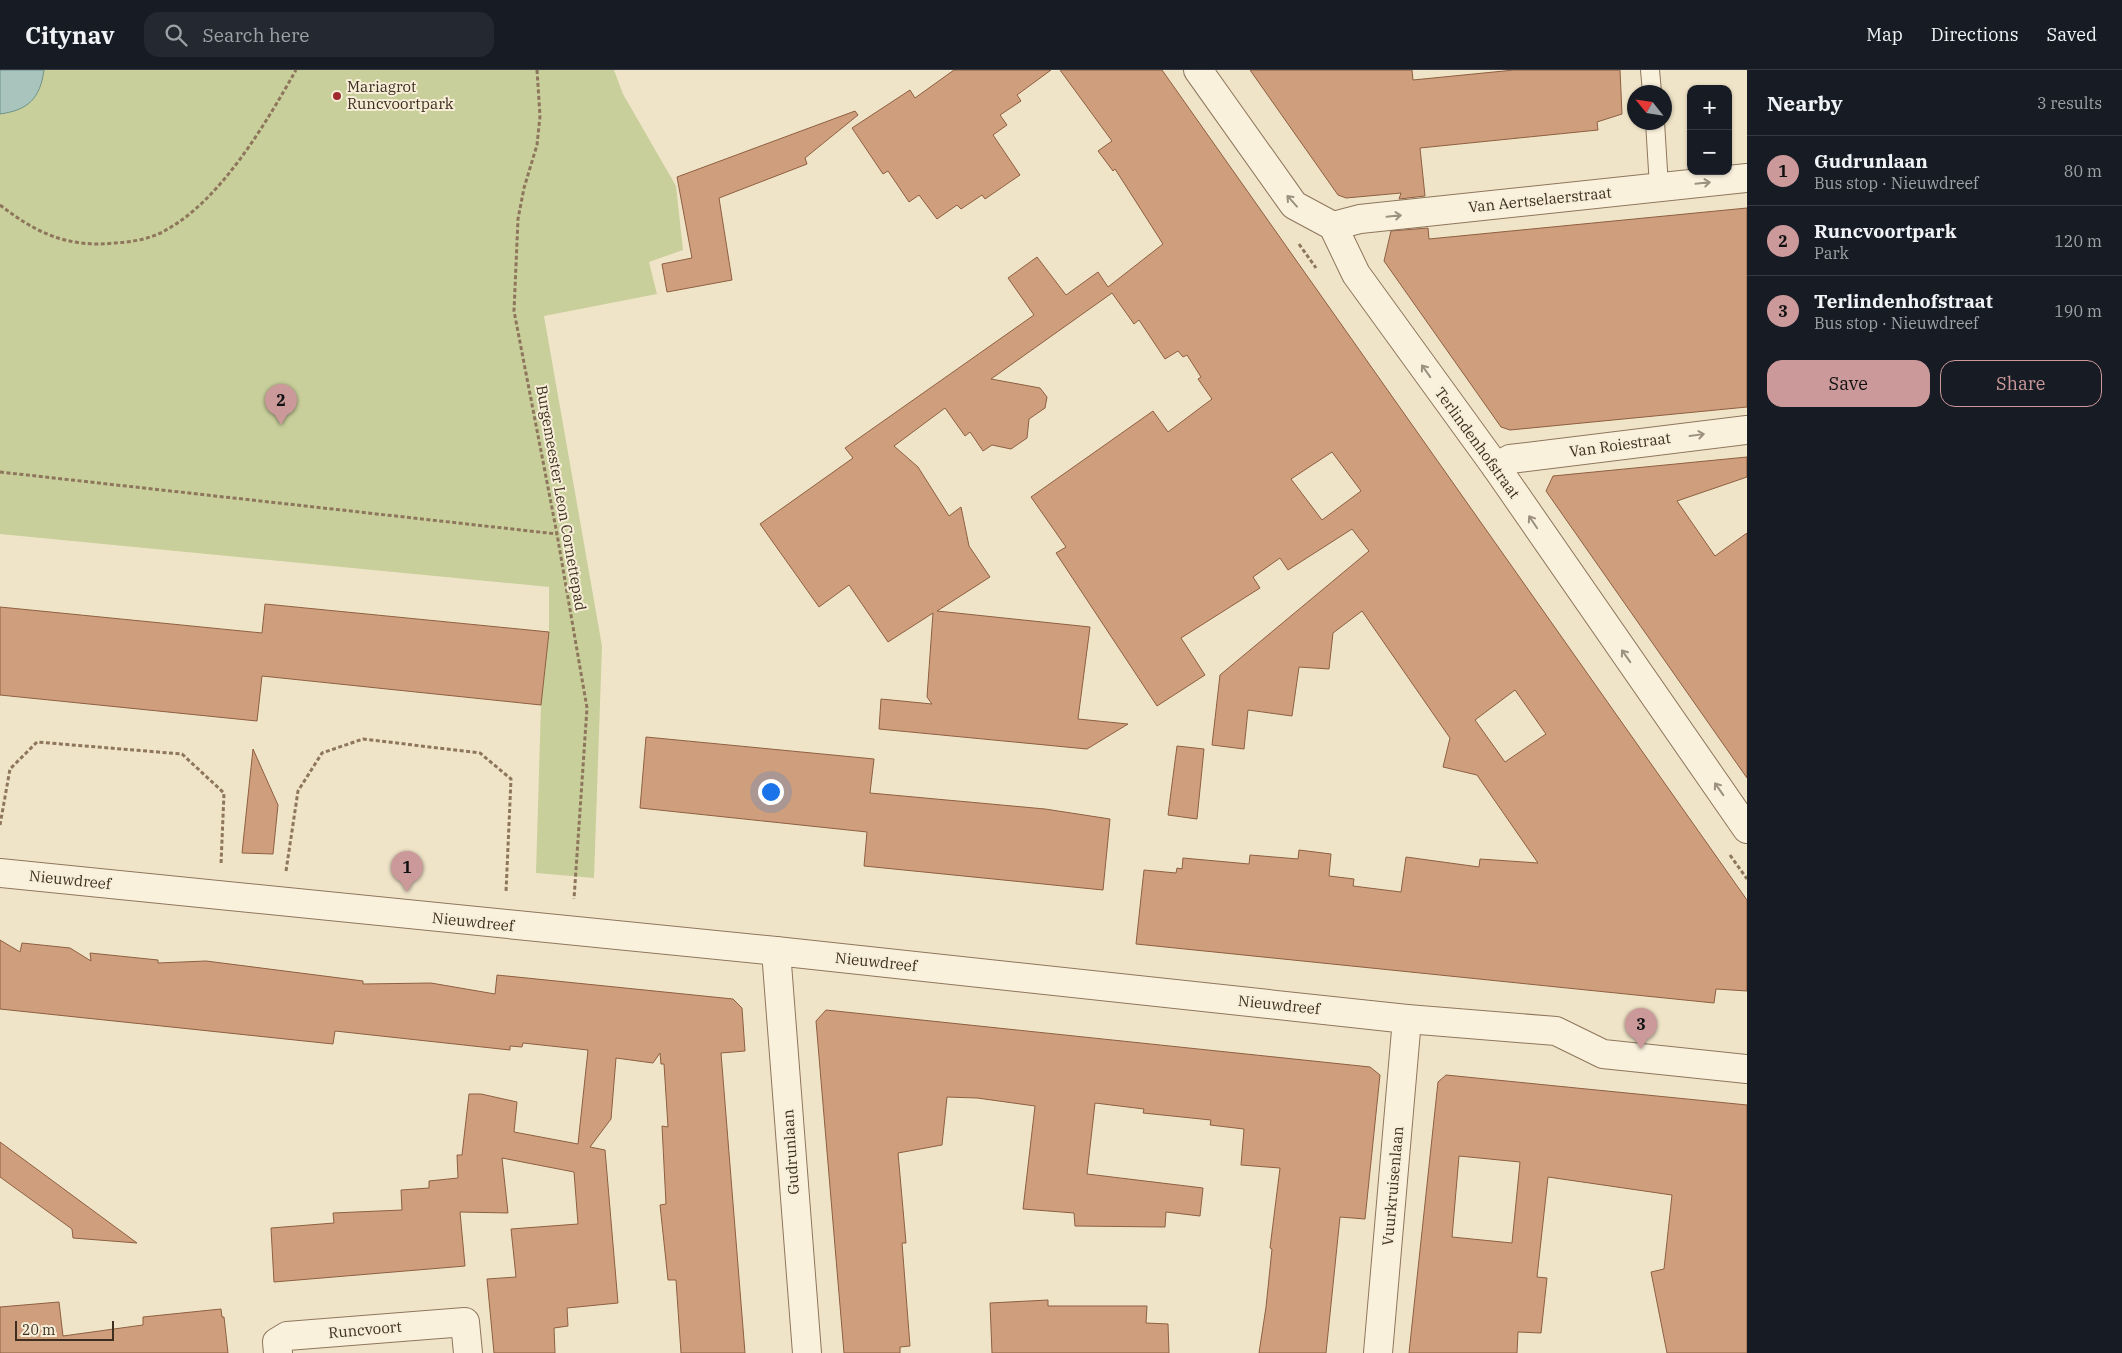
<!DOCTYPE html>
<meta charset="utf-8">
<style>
body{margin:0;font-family:"IBM Plex Serif",serif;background:#242831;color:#f1f3f6}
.controls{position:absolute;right:15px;top:15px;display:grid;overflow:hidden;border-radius:10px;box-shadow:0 1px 4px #0004}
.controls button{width:45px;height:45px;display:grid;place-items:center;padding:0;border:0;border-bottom:1px solid #363941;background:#171b24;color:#f1f3f6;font:25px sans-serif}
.compass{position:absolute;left:1627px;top:15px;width:45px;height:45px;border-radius:50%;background:#171b24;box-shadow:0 1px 4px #0004;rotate:300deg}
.scale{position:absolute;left:15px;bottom:12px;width:99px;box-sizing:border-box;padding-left:5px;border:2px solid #3d2e20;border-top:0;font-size:14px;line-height:18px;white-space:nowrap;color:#3d2e20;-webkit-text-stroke:4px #f7eed8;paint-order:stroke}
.you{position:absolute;left:770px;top:721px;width:18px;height:18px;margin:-12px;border:4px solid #fff;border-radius:50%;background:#1a73e8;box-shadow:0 0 0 8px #1a73e833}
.badge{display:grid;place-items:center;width:32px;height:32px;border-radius:50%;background:#cc999b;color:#111;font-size:16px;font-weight:700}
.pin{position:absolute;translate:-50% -41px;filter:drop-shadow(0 1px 2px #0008)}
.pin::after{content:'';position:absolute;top:26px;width:18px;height:15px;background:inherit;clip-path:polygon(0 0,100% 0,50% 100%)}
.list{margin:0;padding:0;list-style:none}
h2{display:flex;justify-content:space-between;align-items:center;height:65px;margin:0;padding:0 20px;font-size:21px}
h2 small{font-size:16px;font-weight:400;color:#9ea1a6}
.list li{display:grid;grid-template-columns:32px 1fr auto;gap:15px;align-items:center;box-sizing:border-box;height:70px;padding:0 20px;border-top:1px solid #363941}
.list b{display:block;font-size:19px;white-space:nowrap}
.list p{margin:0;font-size:16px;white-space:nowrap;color:#9ea1a6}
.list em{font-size:16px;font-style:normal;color:#9ea1a6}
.actions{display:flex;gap:10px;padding:15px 20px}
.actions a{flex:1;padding:11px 0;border:1px solid #cc999b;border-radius:15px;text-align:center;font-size:18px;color:#cc999b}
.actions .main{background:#cc999b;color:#111}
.icon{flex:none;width:28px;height:28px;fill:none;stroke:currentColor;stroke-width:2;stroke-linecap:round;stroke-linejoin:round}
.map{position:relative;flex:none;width:1747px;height:1283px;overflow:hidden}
header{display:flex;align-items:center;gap:30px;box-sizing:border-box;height:70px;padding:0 25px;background:#171b24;border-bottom:1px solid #363941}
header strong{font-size:24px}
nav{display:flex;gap:28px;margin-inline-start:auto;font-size:18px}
.search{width:350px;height:45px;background:#242831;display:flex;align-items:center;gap:12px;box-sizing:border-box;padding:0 18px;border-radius:15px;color:#9ea1a6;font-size:19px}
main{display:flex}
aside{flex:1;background:#171b24}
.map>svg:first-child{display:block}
</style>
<header>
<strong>Citynav</strong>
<div class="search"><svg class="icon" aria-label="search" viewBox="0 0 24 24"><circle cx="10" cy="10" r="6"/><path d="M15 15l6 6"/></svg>Search here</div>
<nav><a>Map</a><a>Directions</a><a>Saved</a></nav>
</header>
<main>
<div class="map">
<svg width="1747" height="1283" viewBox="0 0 1747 1283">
<rect width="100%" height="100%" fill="#f0e4c8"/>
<path fill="#c9cf9b" d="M0,0H614L623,24L676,116L683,180L649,192L657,224L544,246L602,576L594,808L536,803L541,635L549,562V517L0,464Z"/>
<path fill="#a9c4bc" stroke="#6f938a" d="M0,0H44C40,29 28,40 0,44Z"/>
<g fill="#cf9f7d" stroke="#8d5f41" fill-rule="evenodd">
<path d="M954,0H1051L1017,25L1021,31L1000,45L1007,55L993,65L1020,105L985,129L982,125L961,139L957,135L937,149L919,125L909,132L888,101L883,104L852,58L910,20L915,28Z"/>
<path d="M1060,0H1162L1747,830V921L1716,919L1714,933L1136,874L1144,800L1176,803L1177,798L1182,799L1183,788L1249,794L1250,785L1298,789L1299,780L1331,784L1329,806L1354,809L1353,816L1401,822L1406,787L1479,797L1480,789L1538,793L1477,705L1443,697L1450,668L1362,541L1333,563L1329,599L1299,597L1292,646L1248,640L1244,679L1212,675L1220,605L1369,481L1352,459L1288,500L1280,488L1253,507L1260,518L1181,568L1205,605L1157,636L1056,483L1066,477L1031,427L1153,341L1168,362L1212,329L1198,309L1201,307L1187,285L1183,287L1178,281L1165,289L1139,250L1134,254L1112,223L991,309L1040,318L1047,327L1045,338L1029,349L1027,368L1011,379L992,375L983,381L970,362L965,366L945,338L894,376L918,397L949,446L961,437L969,476L990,507L937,541L1090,557L1078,649L1128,654L1087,679L879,659L881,629L932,634L927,627L933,543L888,572L849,515L819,537L760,454L853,388L845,378L1034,245L1008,208L1037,187L1066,225L1098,202L1108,217L1163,174L1115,99L1113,101L1098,81L1112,71ZM1332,382L1361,421L1322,450L1291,409ZM1515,620L1546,664L1505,692L1475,650Z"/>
<path d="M1250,0H1412L1413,10L1514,0H1620L1622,44L1597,52L1598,60L1420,78L1425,126L1399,129L1401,123L1346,128L1338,125Z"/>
<path d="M855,41L858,45L805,88L807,94L719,128L732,210L667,222L662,194L692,188L677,107Z"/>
<path d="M1747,138V337L1510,360L1501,357L1384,191L1391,161L1428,158L1429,169Z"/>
<path d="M1747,387V407L1677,431L1715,486L1747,463V708L1546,421L1553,406Z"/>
<path d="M265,534L549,562L541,635L262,606L257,651L0,625V537L262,563Z"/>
<path d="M646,667L874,689L870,723L1045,739L1110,749L1103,820L864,796L867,762L640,738Z"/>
<path d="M1177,676L1204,679L1197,749L1168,745Z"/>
<path d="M253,679L278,735L273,784L242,783Z"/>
<path d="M0,870L20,882L22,873L70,878L91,891L90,883L158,890V893L206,891L363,911V914L431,913L495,924L497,905L733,929L742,938L745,981L721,983L745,1283H681L676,1210H668L660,1135L666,1134L662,1056L668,1057L664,994H661L660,983L653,993L616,988L611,1049L590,1077L605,1080L618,1233L567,1238L568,1256L554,1258L555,1283H494L487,1209L516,1207L511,1159L578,1154L574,1102L502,1088L508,1143L460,1142L465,1196L274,1212L271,1158L334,1153L333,1143L402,1140L401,1120L429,1118V1111L458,1108L457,1085H462L469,1024H481L517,1032L514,1062L578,1074L588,980L523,973L522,977L510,976V980L335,961L333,974L0,939Z"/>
<path d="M826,940L1370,997L1380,1005L1365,1149L1340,1147L1326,1283H1259L1266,1237L1272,1179L1270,1178L1280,1098L1241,1095L1244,1059L1210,1055L1211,1050L1143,1043L1144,1039L1095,1033L1087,1104L1203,1118L1200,1146L1166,1142L1165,1157L1075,1156L1074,1143L1023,1139L1035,1036L977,1028L947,1027L942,1075L898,1083L906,1173H902L910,1276L900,1277V1283H844L816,951Z"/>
<path d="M1446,1005L1747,1035V1283H1667L1651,1202L1664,1199L1672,1125L1548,1107L1537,1207L1547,1208L1541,1263L1518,1262L1517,1283H1409L1438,1012ZM1459,1086L1520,1092L1512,1173L1452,1167Z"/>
<path d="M0,1072L137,1173L73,1168L72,1159L0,1107Z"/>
<path d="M1048,1230V1236H1147L1146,1253L1168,1254L1169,1283H992L990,1233Z"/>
<path d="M59,1232L63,1266L143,1255V1247L221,1239L222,1247H224L228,1283H0V1237Z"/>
</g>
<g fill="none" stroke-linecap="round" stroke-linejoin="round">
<defs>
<g id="lane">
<path d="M1650,0L1652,22"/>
<path d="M1655,52L1659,117"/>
</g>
<g id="street">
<path d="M1198,0L1294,135L1333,156L1356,204L1496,397L1747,759"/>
<path d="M1333,156L1360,149L1747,108"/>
<path d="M1496,397L1510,389L1747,360"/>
<path d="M0,803L776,881L1407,949L1556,961L1603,984L1747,999"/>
<path d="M776,881L807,1283"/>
<path d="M278,1283L277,1272L287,1266L465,1252L468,1283"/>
<path d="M1378,1283L1407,949"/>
</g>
</defs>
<use href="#lane" stroke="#8d765c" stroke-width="20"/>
<use href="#street" stroke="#8d765c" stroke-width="30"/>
<g stroke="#8d765c" stroke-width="3" stroke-dasharray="4 2.5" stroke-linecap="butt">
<path d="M537,0L540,46L537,75L524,118L518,149L514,241L557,464L587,638L574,829"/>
<path d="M0,135C36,163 68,178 115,173C132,172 151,169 166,160C221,130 266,53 296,0"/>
<path d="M1299,174L1316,198"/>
<path d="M0,402L557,464"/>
<path d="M0,755L10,699L37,672L182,684L224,723L221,794"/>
<path d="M1730,785L1747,809"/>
<path d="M286,801L298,721L322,683L363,669L480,683L511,709L506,822"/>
</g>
<use href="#lane" stroke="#faf1dc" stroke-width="18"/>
<use href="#street" stroke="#faf1dc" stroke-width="28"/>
</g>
<defs><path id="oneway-shaft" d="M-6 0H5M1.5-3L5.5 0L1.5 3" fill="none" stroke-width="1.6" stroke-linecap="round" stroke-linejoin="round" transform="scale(1.25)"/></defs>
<g stroke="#9c907e">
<use href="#oneway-shaft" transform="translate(1703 113) rotate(-6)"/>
<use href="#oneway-shaft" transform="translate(1292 131) rotate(-132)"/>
<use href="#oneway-shaft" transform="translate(1394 146) rotate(-6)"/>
<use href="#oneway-shaft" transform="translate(1426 301) rotate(-125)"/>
<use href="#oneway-shaft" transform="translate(1697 365) rotate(-8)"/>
<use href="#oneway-shaft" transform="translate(1533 452) rotate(-124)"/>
<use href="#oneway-shaft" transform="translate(1626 586) rotate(-125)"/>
<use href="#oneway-shaft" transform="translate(1719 719) rotate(-125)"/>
</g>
<circle fill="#9e2a2b" stroke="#f7eed8" stroke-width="2" cx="337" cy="26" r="5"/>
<g text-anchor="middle" stroke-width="4" stroke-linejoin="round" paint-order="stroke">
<g font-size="15" fill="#3d2e20" stroke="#f7eed8" text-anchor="start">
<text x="347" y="22">Mariagrot<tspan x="347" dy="17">Runcvoortpark</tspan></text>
</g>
<g font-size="15" fill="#3d2e20" stroke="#f7eed8">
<text transform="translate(1540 130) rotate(-6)" y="5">Van Aertselaerstraat</text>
<text transform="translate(1477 373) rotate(54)" y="5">Terlindenhofstraat</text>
<text transform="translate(1620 375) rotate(-8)" y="5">Van Roiestraat</text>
<text transform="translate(561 428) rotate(80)" y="5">Burgemeester Leon Cornettepad</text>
<text transform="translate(70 810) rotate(6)" y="5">Nieuwdreef</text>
<text transform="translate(473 852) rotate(6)" y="5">Nieuwdreef</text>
<text transform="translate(876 892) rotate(6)" y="5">Nieuwdreef</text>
<text transform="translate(1279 935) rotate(6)" y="5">Nieuwdreef</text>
<text transform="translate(791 1082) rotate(-94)" y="5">Gudrunlaan</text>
<text transform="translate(1393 1116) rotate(-85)" y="5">Vuurkruisenlaan</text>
<text transform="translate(365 1260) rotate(-5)" y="5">Runcvoort</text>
</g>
</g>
</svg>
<div class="controls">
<button>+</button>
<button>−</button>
</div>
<svg class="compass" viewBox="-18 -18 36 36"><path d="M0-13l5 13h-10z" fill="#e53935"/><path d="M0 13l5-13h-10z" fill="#9ea1a6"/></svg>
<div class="scale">20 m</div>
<div class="you"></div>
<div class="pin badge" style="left:407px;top:822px">1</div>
<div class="pin badge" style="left:281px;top:355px">2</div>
<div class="pin badge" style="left:1641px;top:979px">3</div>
</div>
<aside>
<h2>Nearby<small>3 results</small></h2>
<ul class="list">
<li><span class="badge">1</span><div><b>Gudrunlaan</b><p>Bus stop · Nieuwdreef</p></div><em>80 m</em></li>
<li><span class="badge">2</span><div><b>Runcvoortpark</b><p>Park</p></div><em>120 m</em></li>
<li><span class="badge">3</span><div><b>Terlindenhofstraat</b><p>Bus stop · Nieuwdreef</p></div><em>190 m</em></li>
</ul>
<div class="actions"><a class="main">Save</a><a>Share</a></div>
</aside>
</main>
